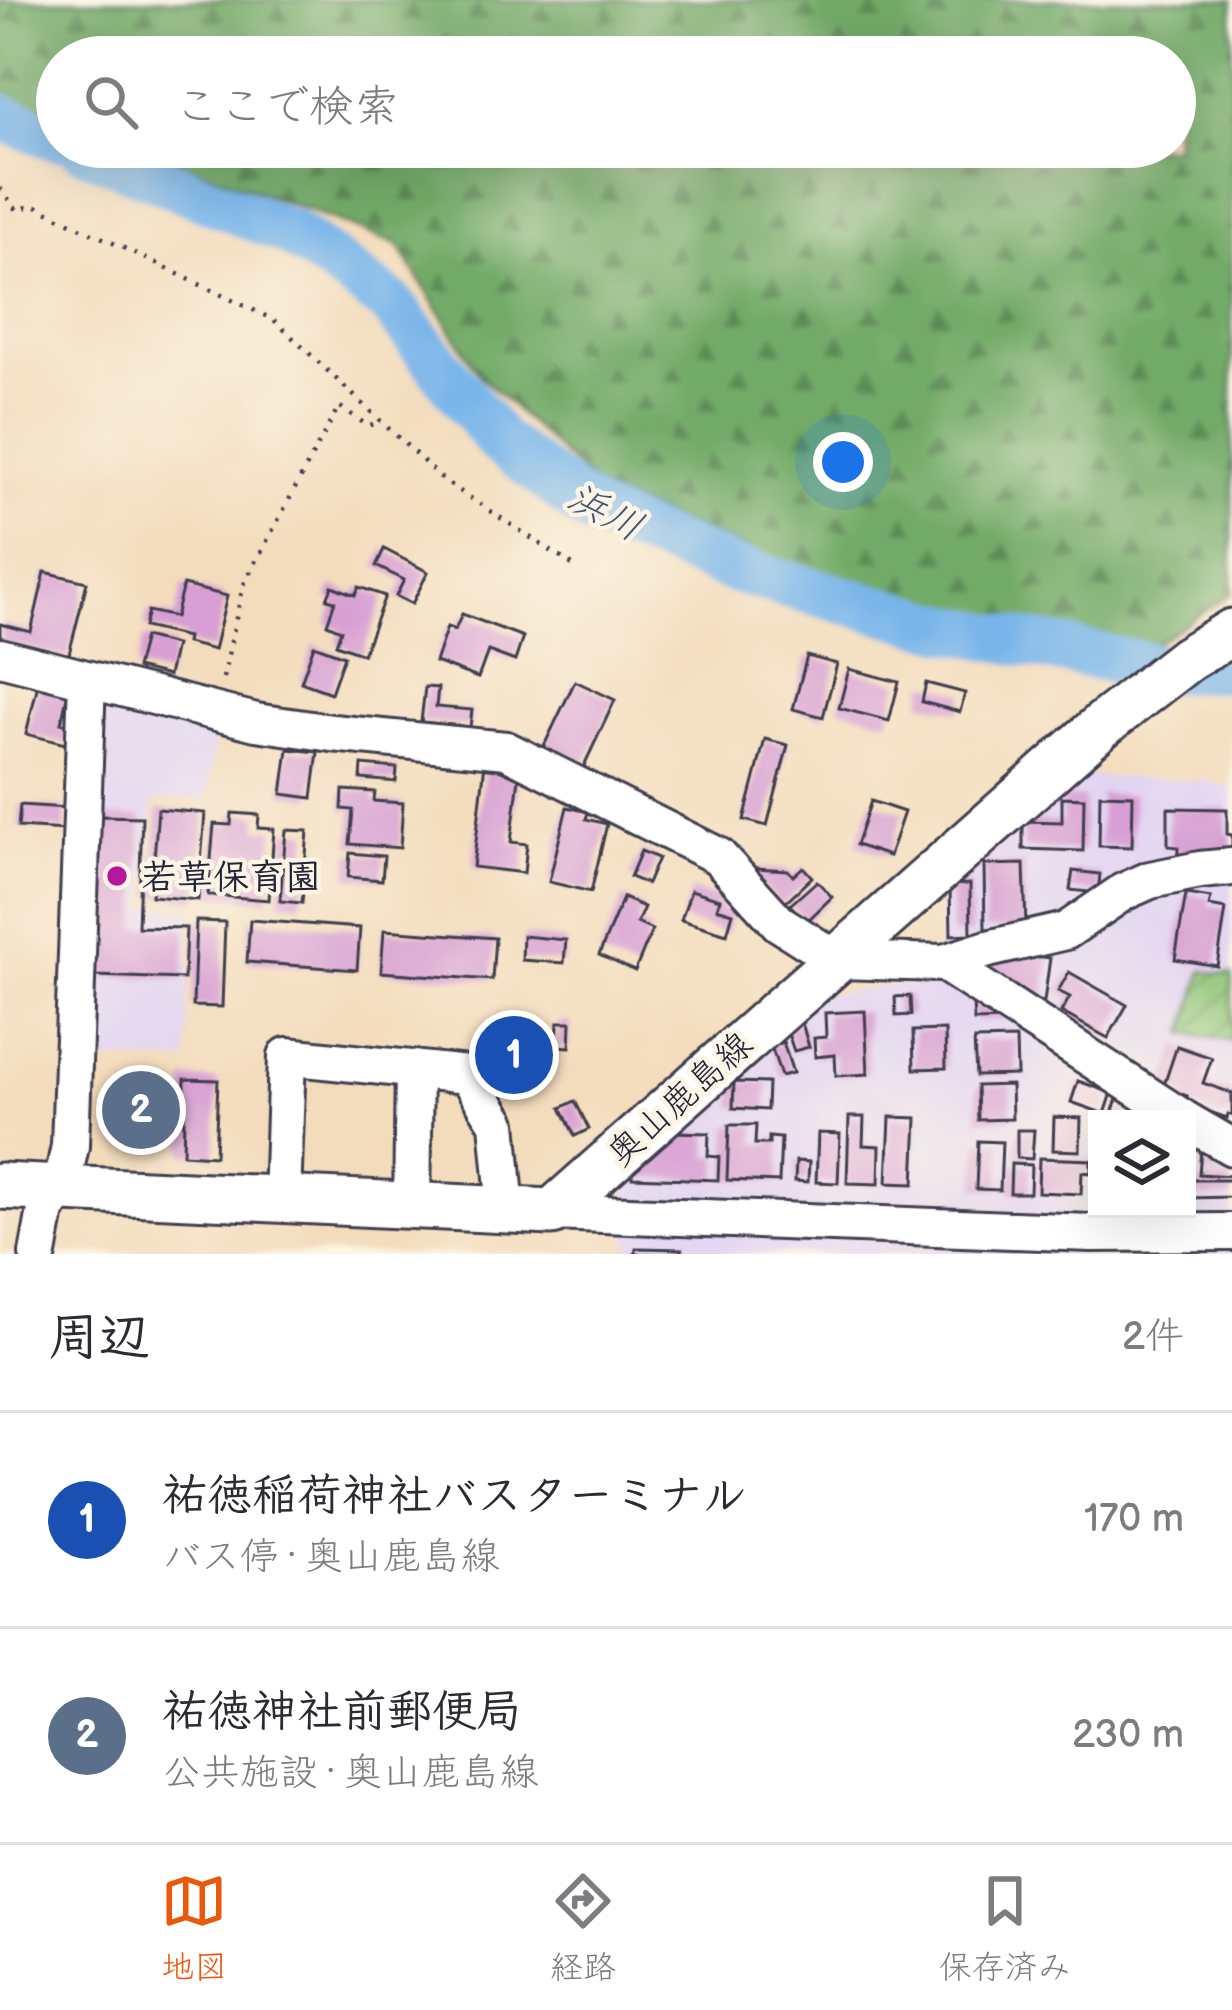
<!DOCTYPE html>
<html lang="ja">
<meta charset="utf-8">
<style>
body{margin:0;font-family:"Balsamiq Sans","Klee One",sans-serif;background:#f2f2f3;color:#2b2b33}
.controls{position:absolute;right:36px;bottom:36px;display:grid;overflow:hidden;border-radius:0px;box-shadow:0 12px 48px #0002}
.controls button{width:108px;height:108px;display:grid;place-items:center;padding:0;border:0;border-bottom:3px solid #e1e1e2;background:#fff;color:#2b2b33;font:60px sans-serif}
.you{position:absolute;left:843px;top:462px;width:42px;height:42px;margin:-30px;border:9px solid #fff;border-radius:50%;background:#1a73e8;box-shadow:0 0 0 18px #1a73e833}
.badge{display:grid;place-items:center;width:78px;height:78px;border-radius:50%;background:#ea580c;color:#fff;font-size:39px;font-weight:700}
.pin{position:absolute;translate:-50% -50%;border:6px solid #fff;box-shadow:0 3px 12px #0006}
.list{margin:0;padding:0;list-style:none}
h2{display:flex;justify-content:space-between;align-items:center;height:156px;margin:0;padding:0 48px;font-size:51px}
h2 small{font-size:39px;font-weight:400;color:#7c7c81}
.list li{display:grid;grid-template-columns:78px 1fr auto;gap:36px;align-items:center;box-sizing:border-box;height:216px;padding:0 48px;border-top:3px solid #e1e1e2}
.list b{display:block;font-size:45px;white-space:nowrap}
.list p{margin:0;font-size:39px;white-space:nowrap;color:#7c7c81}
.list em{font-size:39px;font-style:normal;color:#7c7c81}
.icon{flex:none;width:66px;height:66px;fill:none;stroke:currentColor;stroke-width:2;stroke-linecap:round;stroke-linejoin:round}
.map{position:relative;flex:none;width:1232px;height:1254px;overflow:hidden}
.search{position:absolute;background:#fff;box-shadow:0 12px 48px #0002;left:36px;right:36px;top:36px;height:132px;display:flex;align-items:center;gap:30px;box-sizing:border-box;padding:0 42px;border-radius:66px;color:#7c7c81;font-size:45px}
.sheet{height:588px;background:#fff}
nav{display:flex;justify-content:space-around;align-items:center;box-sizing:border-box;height:168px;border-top:3px solid #e1e1e2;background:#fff;font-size:33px;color:#7c7c81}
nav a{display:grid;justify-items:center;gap:6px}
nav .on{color:#ea580c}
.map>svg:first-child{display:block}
</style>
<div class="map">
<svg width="1232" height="1254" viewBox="0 0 1232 1254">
<defs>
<pattern id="forest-firs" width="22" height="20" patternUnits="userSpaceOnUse" patternTransform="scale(3)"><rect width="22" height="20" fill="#72aa68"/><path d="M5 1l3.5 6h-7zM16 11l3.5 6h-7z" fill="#5d8a57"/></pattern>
<pattern id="garden-furrows" width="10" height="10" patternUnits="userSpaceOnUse" patternTransform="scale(3)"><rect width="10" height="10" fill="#8ec578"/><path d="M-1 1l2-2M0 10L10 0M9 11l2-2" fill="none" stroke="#7aa969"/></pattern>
</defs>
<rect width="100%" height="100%" fill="#fcf5e5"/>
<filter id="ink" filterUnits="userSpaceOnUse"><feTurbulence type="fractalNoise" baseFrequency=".00833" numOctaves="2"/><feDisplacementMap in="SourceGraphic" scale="24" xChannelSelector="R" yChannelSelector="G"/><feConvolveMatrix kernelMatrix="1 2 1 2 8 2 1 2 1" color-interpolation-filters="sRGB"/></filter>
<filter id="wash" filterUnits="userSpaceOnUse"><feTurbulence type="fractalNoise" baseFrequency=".004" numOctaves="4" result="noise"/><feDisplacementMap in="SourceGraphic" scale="48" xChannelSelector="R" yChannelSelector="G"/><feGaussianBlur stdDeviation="2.7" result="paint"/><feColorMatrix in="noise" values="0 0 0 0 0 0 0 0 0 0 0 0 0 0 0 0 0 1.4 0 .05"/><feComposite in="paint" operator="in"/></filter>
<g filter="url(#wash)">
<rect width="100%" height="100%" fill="#f3dcbc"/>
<g fill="#e2d4f3" fill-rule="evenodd">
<path d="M92,688L218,720L206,799L153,801L145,907L190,910L187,1062L84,1060Z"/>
<path d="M1074,775L1204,781L1232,787V975L1203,971L1186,1034L1232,1041V1254H630L624,1163L808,997L931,980L938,949L944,877ZM1097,1119H1187V1209H1097Z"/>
</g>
<path fill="url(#forest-firs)" stroke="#4a6652" stroke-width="3" d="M0,0H1232V593L1152,646L834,584L600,490L481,377L397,244L140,147H1175V57H57V116L0,95Z"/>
<path fill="url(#garden-furrows)" stroke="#58745a" stroke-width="3" d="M1203,971L1232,975V1041L1185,1034Z"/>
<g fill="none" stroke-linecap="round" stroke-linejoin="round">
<g stroke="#78b5ea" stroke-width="48">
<path d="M0,117L57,137"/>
<path d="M82,147L291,233L390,303L498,441L593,513L735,570L947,628L1161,669L1232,668"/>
</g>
</g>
<g id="blocks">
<g fill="#d79fd3">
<path d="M384,549L428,572L412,604L396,596L404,580L376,566Z"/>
<path d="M45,572L87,582L68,658L0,642V624L31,632Z"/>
<path d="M183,585L227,596L214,650L186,643L187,637L144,627L148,611L175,617Z"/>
<path d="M332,586L355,595L359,587L385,596L363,654L336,644L341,630L327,624L335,601L327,599Z"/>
<path d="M462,614L523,637L515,661L488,651L478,678L435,662L447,627L455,630Z"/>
<path d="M144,637L175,645L168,676L136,668Z"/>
<path d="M314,645L344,656L331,693L301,682Z"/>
<path d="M807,656L837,664L823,717L793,709Z"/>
<path d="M849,669L899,682L889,721L839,708Z"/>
<path d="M575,681L615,700L581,772L541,752Z"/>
<path d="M926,683L965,693L960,712L922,702Z"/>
<path d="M38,684L68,692L61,723L70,725L65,744L26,734Z"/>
<path d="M425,687L438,688L436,707L472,710L470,727L421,722Z"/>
<path d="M765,739L788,745L767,826L744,820Z"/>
<path d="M288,749L318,752L312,798L282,794Z"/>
<path d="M485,763L519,778L511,842L527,844L524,873L473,867Z"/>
<path d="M362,765L397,768L396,782L361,779Z"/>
<path d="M343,790L375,792L374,801L403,803L400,848L350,844L353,810L342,809Z"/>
<path d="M1100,794L1133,795L1132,847L1099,846Z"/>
<path d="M1062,797L1084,798L1083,851L1023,849V821L1062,822Z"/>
<path d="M871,801L904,812L889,856L856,845Z"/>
<path d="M20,805L66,808L65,830L18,827Z"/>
<path d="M567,807L588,812L586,819L607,824L591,892L549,882Z"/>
<path d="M1168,808L1227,809V834L1232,835V850L1217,849V855L1178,854V847L1168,846Z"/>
<path d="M158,809L205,813L198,900L151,896Z"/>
<path d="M232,813L259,815L258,828L274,829L269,900L208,895L214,824L231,825Z"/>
<path d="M100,816L142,817L138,927L186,928L184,979L95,976Z"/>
<path d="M286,830L308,831L302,903L280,901Z"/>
<path d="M641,851L658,858L647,884L630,877Z"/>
<path d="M350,853L384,856L382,880L348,877Z"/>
<path d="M1024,864L1026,928L985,929L984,865Z"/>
<path d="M803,867L812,877L781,906L750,872L755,868L788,870L793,876Z"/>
<path d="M1073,871L1100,874L1098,893L1070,890Z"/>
<path d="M817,881L832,897L806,922L790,905Z"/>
<path d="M970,884L971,934L951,935L950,885Z"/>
<path d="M691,890L720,899L717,908L733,913L727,934L681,920Z"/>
<path d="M1186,894L1211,898L1209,906L1226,909L1217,966L1175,959Z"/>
<path d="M623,898L644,907L637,923L652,930L635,971L599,955Z"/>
<path d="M250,920L360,928L357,970L247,962Z"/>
<path d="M196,921L225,922L222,1007L193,1006Z"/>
<path d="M384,930L495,938L492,980L381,972Z"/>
<path d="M523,936L566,940L564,963L522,960Z"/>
<path d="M1028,955L1050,958L1044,1002L1023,999L990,976L992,963Z"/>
<path d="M1069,972L1127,1005L1108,1038L1061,1012L1070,997L1058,991Z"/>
<path d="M910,996L911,1015L896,1016L895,997Z"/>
<path d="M973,1003L1009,1020L974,1021Z"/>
<path d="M865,1011L868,1074L836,1076L835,1055L815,1057L814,1038L826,1037L825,1013Z"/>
<path d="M558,1022H571L570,1047L557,1046Z"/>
<path d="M802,1023L809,1047L794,1051L786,1028Z"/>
<path d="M945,1030L946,1068L914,1069L913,1031Z"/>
<path d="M523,1032L538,1058L505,1078L489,1051Z"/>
<path d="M1016,1039L1017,1075L976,1076L974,1040Z"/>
<path d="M783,1042L793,1073L781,1076L771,1046Z"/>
<path d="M1177,1046L1212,1058L1203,1083L1232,1093V1115L1228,1114L1227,1118L1184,1103L1187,1096L1163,1088Z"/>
<path d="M185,1079L218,1080L215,1156L183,1154Z"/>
<path d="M1078,1081L1112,1093L1105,1114L1071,1102Z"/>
<path d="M734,1082L768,1083L767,1110L733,1108Z"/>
<path d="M1011,1085L1012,1119L978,1120L977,1086Z"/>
<path d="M1117,1099L1134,1105L1129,1119H1110Z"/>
<path d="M575,1101L589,1129L575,1136L561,1108Z"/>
<path d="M849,1117H864L863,1145L880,1146L879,1184L847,1183Z"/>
<path d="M890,1117L917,1118L914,1184L887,1183Z"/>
<path d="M1054,1117L1081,1118L1080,1151L1053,1150Z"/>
<path d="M729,1125H756L755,1144H769V1137L781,1138L779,1182L727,1180Z"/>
<path d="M1017,1130H1034L1032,1159L1017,1158Z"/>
<path d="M671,1132L709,1133L708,1156L719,1157L718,1180L632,1177V1164Z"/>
<path d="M818,1133L840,1134L838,1183L816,1182Z"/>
<path d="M978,1141L1002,1142L1000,1190L976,1189Z"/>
<path d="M1201,1150L1232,1164V1176L1199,1174Z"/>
<path d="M1039,1158L1091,1160V1173L1082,1172L1081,1194L1038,1192Z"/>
<path d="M796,1161L809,1162L808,1182L795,1181Z"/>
<path d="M1011,1164L1031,1165L1030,1193H1010Z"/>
<path d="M1187,1180H1232V1197L1187,1198Z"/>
<path d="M636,1248L682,1249V1254H635Z"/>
</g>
</g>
</g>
<g filter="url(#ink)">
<use href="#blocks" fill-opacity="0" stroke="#413e4e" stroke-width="3"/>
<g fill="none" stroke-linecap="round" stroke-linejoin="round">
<defs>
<g id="minor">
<path d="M0,657L256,722L332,733L506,750L718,856L779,923L837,960L944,963L988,949L1066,931L1123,892L1150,880L1200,870L1232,867"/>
<path d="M944,963L1184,1119"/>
<path d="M1187,1121L1232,1147"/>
<path d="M282,1200L287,1056L467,1075L498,1123L506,1210"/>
<path d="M412,1206L414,1069"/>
<path d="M552,1212L1091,1233L1232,1232"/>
<path d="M38,1254L46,1210L61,1189L70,1146L87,680"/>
</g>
<path id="major" d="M0,1186L552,1212L1101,726L1187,659L1232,632"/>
</defs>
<use href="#minor" stroke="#413e4e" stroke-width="42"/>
<use href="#major" stroke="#413e4e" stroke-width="51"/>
<g stroke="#413e4e" stroke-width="4.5" stroke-dasharray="3 9" stroke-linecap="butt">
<path d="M0,188L17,210L34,205L274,320L443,480L577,568"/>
<path d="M223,678L243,586L339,406L368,426L379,422"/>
</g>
<use href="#minor" stroke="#fff" stroke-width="36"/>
<use href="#major" stroke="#fff" stroke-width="45"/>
</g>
</g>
<circle fill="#b5179e" stroke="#fcf5e5" stroke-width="4.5" cx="117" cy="876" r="12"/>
<g text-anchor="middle" stroke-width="9" stroke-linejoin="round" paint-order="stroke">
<g font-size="36" font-weight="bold" fill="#22223b" stroke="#fcf5e5" text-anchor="start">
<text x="141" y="889">若草保育園</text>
</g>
<g font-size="36" fill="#22223b" stroke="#fcf5e5">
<text transform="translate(679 1098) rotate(-42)" y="13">奥山鹿島線</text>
</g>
<g font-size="39" font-style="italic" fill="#405578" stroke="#fcf5e5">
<text transform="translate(606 511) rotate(28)" y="14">浜川</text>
</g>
</g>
</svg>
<div class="controls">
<button><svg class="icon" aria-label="layers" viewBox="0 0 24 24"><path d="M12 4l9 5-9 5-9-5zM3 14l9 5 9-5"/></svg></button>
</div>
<div class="you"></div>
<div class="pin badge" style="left:514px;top:1055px;background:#1a4fb4">1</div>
<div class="pin badge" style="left:141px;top:1110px;background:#5c6f8a">2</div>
<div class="search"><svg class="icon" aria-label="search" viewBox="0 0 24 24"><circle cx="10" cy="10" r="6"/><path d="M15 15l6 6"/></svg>ここで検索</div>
</div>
<section class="sheet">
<h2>周辺<small>2件</small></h2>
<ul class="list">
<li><span class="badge" style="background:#1a4fb4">1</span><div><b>祐徳稲荷神社バスターミナル</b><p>バス停 · 奥山鹿島線</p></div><em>170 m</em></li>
<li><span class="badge" style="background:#5c6f8a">2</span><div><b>祐徳神社前郵便局</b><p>公共施設 · 奥山鹿島線</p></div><em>230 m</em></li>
</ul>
</section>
<nav>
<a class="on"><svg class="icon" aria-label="map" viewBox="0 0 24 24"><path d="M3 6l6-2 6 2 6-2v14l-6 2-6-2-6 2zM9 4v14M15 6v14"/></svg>地図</a>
<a><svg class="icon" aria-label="directions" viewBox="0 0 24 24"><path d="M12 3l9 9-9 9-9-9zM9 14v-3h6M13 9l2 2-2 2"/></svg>経路</a>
<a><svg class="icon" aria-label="saved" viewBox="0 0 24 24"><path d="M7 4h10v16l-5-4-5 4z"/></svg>保存済み</a>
</nav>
